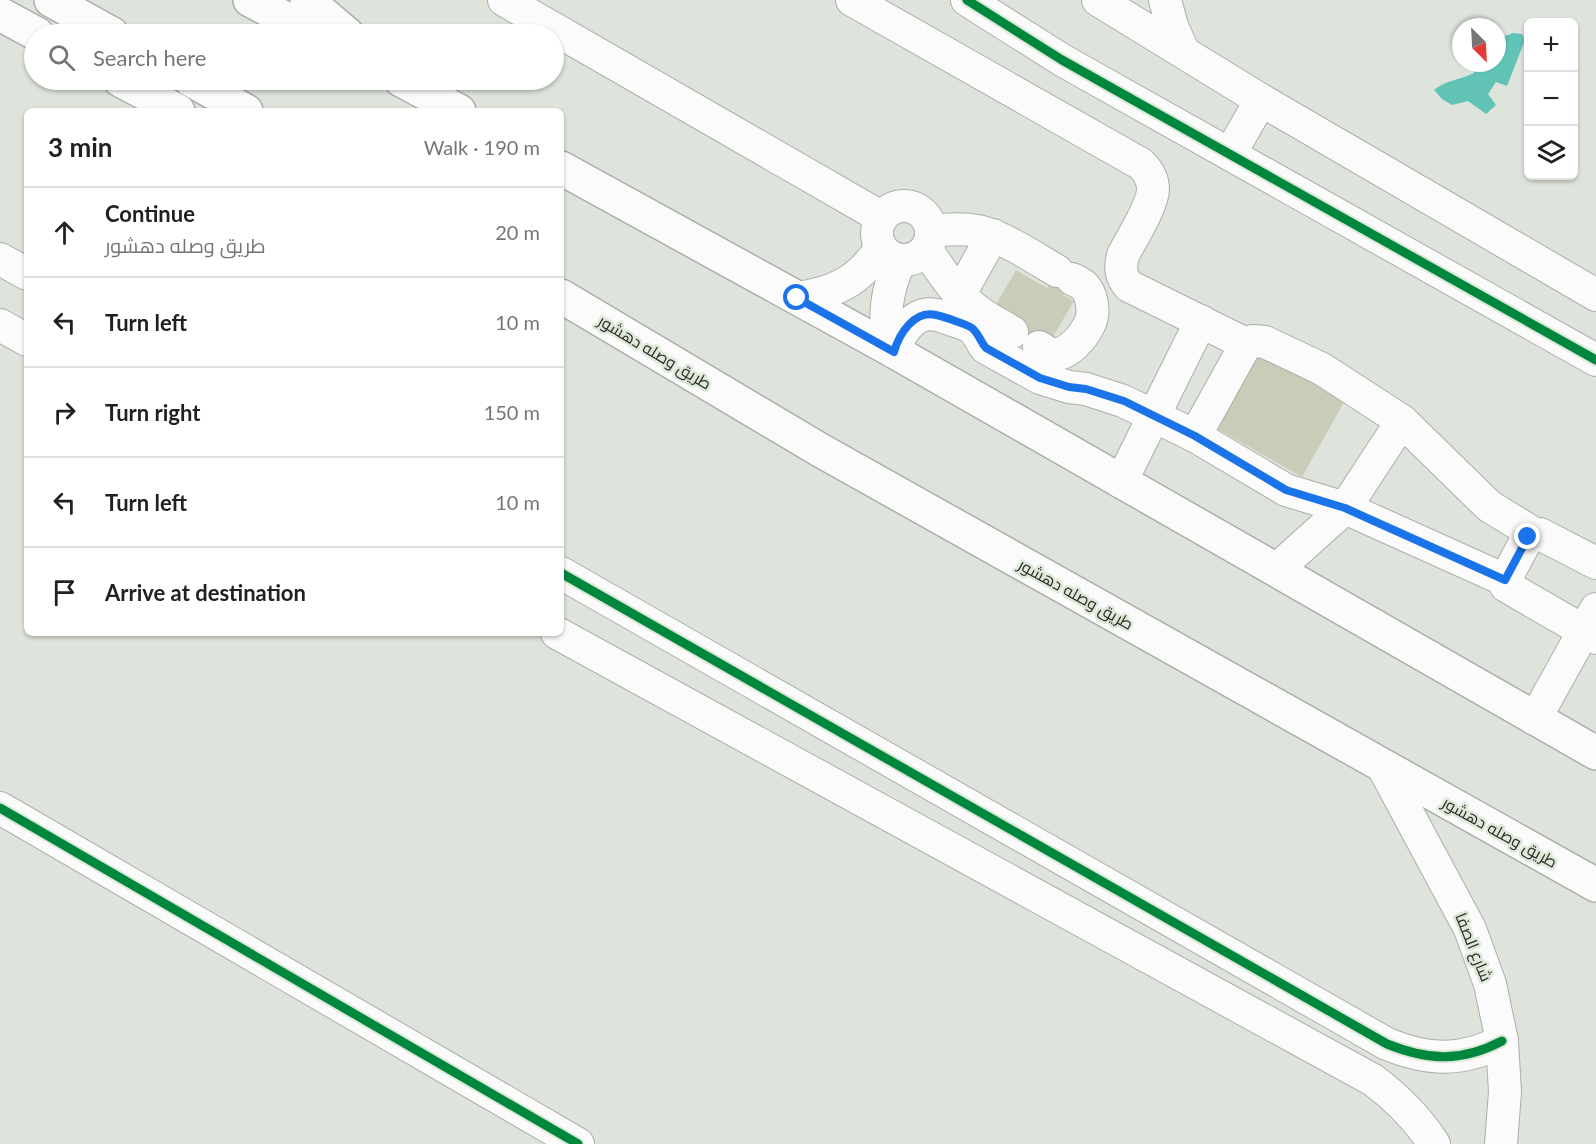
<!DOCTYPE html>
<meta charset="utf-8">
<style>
body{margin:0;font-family:Lato,Cairo,sans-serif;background:#f2f2f2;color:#202124}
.controls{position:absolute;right:18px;top:18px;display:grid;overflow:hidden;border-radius:9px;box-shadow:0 2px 4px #0004}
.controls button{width:54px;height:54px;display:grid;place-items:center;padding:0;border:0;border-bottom:2px solid #e0e0e0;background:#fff;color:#202124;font:30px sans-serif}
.compass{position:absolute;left:1452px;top:18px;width:54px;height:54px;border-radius:50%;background:#fff;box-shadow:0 2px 4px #0004;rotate:156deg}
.stop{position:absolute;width:18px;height:18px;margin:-14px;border:4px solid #1a73e8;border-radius:50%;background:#fff}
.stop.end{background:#1a73e8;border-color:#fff;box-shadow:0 2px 6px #0008}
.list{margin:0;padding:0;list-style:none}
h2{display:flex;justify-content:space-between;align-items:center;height:78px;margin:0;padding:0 24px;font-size:26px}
h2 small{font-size:20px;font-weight:400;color:#757577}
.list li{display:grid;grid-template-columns:39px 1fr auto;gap:18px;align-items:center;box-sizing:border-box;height:90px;padding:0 24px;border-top:2px solid #e0e0e0}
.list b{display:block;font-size:22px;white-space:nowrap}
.list p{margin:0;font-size:20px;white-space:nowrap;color:#757577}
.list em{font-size:20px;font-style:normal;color:#757577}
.icon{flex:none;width:33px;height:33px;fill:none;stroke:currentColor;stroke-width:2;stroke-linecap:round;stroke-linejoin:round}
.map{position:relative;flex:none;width:1596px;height:1144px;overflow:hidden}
.search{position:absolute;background:#fff;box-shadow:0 2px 4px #0004;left:24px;top:24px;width:540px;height:66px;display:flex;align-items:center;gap:15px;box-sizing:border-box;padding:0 21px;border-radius:33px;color:#757577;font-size:22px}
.panel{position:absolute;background:#fff;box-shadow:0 2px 4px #0004;left:24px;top:108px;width:540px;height:528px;border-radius:9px}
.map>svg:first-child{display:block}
</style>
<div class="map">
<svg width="1596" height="1144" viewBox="0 0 1596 1144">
<rect width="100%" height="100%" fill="#dee4dc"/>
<path fill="#61c2b6" d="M1513,33L1522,34L1525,40L1507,86L1496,82L1488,94L1496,105L1486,114L1468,101L1452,105L1442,99L1434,90C1446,80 1460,80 1474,73L1476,63H1497V39Z"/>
<g fill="#c9ccb7">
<path d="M1063,261L1077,269L1063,295L1074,301L1051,340L1035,354L1008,339L996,305L1016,270L1047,288Z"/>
<path d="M1260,346L1348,395L1302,477L1214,427Z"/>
</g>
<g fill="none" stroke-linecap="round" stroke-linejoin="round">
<defs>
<g id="minor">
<path d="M504,0L881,217"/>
<path d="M852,0L1141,164C1148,171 1153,178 1153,189C1153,205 1131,240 1123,255C1120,267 1120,276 1129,286L1246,344"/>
<path d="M967,0L1062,60L1596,360"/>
<path d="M1098,0L1261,100L1596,295"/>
<path d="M1165,0L1172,26L1183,51"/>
<path d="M1230,154L1261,100"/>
<circle cx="904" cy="233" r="27"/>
<path d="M931,231C947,229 962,228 978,231C1002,236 1035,258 1057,271"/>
<path d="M926,249C940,269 954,292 973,307C984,317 999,324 1012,332"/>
<path d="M0,259L27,274"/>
<path d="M960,294L993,235"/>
<path d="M797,298C835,293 859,281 881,248"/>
<path d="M0,325L27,340"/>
<path d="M1039,347C1043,349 1047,353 1051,354C1068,357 1084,336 1090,323C1095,312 1092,294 1084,286C1081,283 1076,281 1072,279"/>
<path d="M890,349C883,315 886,292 900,260"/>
<path d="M894,352C899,334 914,310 936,315C941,315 945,318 950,319C957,322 966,324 972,328C979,334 980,341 986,348L1040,378L1069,387L1086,389L1123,401L1195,436L1286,490L1345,508L1505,580"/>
<path d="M1195,436L1246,344L1252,341L1265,342L1322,369L1402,421L1489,506L1533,533L1540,534L1596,563"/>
<path d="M1121,482L1201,321"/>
<path d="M1533,533L1528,537L1505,580L1506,586L1596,638"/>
<path d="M1276,570L1345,508L1402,421"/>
<path d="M561,573L1387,1044C1429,1061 1462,1062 1502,1041"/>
<path d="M557,633L1373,1080C1397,1098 1418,1119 1434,1144"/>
<path d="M1535,719L1596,609"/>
<path d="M1383,767L1470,929L1490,984L1502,1041L1505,1092L1501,1144"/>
<path d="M0,808L578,1144"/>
</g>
<g id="major">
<path d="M51,0L112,34"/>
<path d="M250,0L315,34"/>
<path d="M307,0L347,34"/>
<path d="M0,14L37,34"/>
<path d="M120,80L178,111"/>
<path d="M191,80L246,111"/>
<path d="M401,80L459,111"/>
<path d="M561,168L890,349L1596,753"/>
<path d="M561,296L820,450L1596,885"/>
</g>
</defs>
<use href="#minor" stroke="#abafa9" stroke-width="34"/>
<use href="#major" stroke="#abafa9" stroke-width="36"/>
<use href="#minor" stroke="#fafbfa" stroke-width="32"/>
<use href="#major" stroke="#fafbfa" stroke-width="33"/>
<defs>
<g id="cycleway">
<path d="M967,0L1062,60L1596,360"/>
<path d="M561,573L1387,1044C1429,1061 1462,1062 1502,1041"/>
<path d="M0,808L578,1144"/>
</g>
</defs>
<use href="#cycleway" stroke="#dde8d8" stroke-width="13"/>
<use href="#cycleway" stroke="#00873e" stroke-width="9"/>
</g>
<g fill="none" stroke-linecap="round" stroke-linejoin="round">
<path stroke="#1a73e8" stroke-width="8" d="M797,298L894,352C899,334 914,310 936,315C941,316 946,318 950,319C957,322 966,324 972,328C979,334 980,341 986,348L1040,378L1069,387L1086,389L1124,401L1195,436L1286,490L1345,508L1505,580L1528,537"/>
</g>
<g text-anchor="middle" stroke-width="5" stroke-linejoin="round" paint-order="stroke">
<g font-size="16" fill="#272b25" stroke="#dde8d8">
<text transform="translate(655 352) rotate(31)" y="6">طريق وصله دهشور</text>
<text transform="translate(1076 594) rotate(29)" y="6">طريق وصله دهشور</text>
<text transform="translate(1500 832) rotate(29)" y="6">طريق وصله دهشور</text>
<text transform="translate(1474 947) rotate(68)" y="6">شارع الصفا</text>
</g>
</g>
</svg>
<div class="controls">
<button>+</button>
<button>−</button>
<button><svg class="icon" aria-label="layers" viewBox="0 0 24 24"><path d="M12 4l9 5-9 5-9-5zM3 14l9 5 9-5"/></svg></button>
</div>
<svg class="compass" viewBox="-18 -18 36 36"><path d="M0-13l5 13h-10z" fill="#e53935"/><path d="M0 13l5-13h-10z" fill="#757577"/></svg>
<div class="stop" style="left:797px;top:298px"></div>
<div class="stop end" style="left:1528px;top:537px"></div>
<div class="search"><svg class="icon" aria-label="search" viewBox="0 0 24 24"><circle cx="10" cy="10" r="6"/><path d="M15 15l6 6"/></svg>Search here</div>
<section class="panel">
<h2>3 min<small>Walk · 190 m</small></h2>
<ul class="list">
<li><svg class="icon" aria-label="ahead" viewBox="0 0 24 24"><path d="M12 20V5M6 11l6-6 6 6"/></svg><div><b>Continue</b><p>طريق وصله دهشور</p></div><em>20 m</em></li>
<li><svg class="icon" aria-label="left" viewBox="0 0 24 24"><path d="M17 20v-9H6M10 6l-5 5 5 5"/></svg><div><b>Turn left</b></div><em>10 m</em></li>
<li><svg class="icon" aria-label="right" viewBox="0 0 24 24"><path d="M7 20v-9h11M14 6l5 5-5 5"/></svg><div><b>Turn right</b></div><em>150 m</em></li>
<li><svg class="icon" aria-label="left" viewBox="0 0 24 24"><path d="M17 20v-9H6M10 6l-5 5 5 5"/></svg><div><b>Turn left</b></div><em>10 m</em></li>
<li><svg class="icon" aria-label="arrive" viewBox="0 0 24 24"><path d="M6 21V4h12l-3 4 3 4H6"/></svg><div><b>Arrive at destination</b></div></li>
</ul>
</section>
</div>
